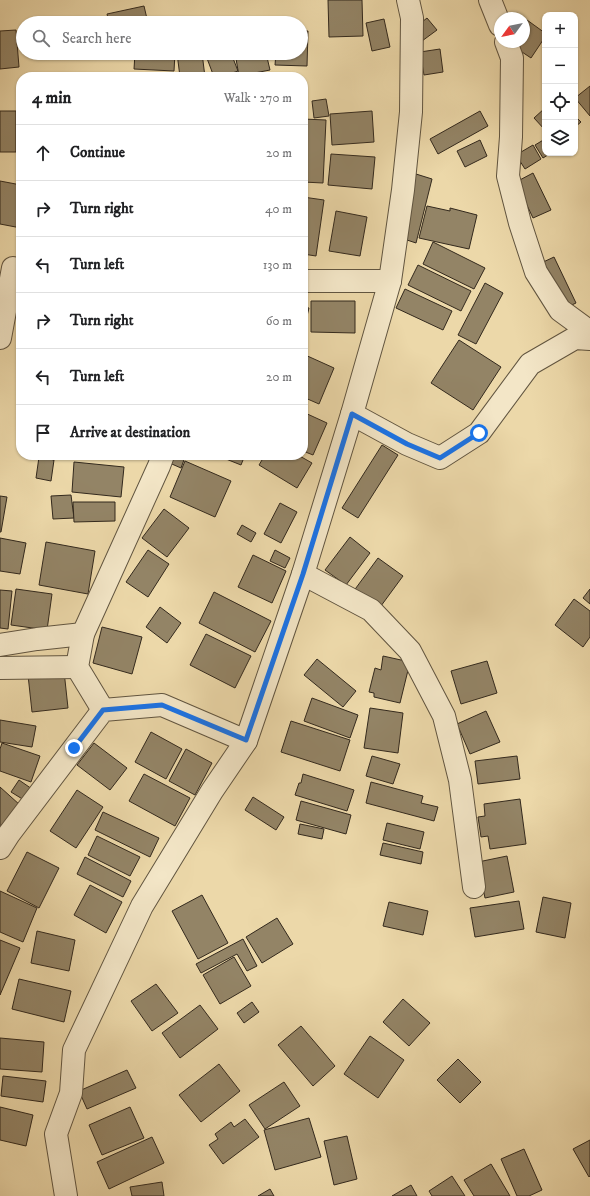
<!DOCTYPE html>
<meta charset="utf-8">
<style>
body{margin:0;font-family:"IM FELL DW Pica",serif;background:#f2f2f2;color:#202124}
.controls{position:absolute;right:12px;top:12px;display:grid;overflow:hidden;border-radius:8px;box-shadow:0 1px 3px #0004}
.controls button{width:36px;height:36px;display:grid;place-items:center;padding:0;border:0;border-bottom:1px solid #e0e0e0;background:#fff;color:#202124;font:20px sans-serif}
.compass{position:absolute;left:494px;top:12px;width:36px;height:36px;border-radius:50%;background:#fff;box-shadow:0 1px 3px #0004;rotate:237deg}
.stop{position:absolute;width:12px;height:12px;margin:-9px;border:3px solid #1a73e8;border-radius:50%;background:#fff}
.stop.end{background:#1a73e8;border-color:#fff;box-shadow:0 1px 4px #0008}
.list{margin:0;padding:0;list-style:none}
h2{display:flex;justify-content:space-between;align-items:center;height:52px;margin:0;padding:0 16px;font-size:17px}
h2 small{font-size:13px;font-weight:400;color:#757577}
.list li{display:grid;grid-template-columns:26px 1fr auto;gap:12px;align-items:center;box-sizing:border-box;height:56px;padding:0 16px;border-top:1px solid #e0e0e0}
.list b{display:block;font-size:15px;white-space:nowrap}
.list em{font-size:13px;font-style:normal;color:#757577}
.icon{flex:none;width:22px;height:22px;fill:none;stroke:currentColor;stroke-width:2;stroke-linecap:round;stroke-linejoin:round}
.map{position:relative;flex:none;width:590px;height:1196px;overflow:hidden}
.search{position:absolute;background:#fff;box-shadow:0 1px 3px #0004;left:16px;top:16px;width:292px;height:44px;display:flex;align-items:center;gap:10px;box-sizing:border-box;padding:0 14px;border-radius:22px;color:#757577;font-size:15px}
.panel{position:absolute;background:#fff;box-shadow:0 1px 3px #0004;left:16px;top:72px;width:292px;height:388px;border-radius:16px}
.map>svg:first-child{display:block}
</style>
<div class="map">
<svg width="590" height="1196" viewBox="0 0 590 1196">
<rect width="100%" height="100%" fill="#ecd8a9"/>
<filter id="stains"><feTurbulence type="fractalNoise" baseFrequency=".005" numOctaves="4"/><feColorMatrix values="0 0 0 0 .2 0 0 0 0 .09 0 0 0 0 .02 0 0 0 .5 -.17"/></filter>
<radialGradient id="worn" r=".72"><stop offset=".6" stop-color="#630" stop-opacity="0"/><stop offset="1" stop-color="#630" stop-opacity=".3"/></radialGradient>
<g fill="#938466" stroke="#33291d">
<path d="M328,0H362L363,36L329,37Z"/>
<path d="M144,6L148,23H109L107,14Z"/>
<path d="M427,18L437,30L422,41L412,30Z"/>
<path d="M384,19L390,47L372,51L366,23Z"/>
<path d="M527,20L545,33V37L531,58L510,44L511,42H524V24Z"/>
<path d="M16,30L19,67L0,69V31Z"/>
<path d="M301,31H308L307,66L275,65L276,53H301Z"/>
<path d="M440,49L443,72L424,75L420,52Z"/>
<path d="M135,53H175L174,71L134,69Z"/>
<path d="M177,53H202L205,77H180Z"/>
<path d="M205,53H231L238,71L221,77H214Z"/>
<path d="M235,53H266L270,70L239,76Z"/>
<path d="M590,86V116L575,98Z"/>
<path d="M326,99L329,116L314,118L312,101Z"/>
<path d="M545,108V130L534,118Z"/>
<rect x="0" y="111" width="16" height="41"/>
<path d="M372,111L374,142L332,145L330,114Z"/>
<path d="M480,111L488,126L438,154L430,139Z"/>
<path d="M575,116L581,122L575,127Z"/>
<path d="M303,119L326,120L323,183L303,182Z"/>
<path d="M545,139V153H551L543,158L535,145Z"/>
<path d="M480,140L487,156L465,167L457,151Z"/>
<path d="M533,145L541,159L525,169L516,155Z"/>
<path d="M331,154L375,157L372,189L328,185Z"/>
<path d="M533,173L551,210L533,218L516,182Z"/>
<path d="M416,174L432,179L416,243L401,238Z"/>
<path d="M0,181L21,185V228L0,224Z"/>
<path d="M303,197L324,200L316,256L303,254Z"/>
<path d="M427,206L450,211V208L477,215L469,249L419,238Z"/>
<path d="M336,211L367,217L360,256L329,251Z"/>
<path d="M433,242L485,268L474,289L423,264Z"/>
<path d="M554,257L576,303L561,310L539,264Z"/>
<path d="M418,265L471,291L461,311L408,285Z"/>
<path d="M485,283L503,293L476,344L458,335Z"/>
<path d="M405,289L452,311L443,330L396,308Z"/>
<path d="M311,301H355V333L311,332Z"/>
<path d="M303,307L309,308L303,332Z"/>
<path d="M459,340L501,367L473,410L431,383Z"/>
<path d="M303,354L334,368L319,404L303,397Z"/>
<rect x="19" y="355" width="2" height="31"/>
<path d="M21,411V438L17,437Z"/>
<path d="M303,412L327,423L313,455L303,451Z"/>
<path d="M382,445L398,455L358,518L342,508Z"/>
<path d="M168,455H181L185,457L181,468L165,461Z"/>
<path d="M216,455H245L241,465Z"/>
<path d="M265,455H298L312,463L297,488L259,465Z"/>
<path d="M39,457L54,460L51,481L36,478Z"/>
<path d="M185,461L231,481L215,517L170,497Z"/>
<path d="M74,462L124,467L121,497L72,492Z"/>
<path d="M71,495L74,518L53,519L51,496Z"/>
<path d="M0,496L7,497L1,532H0Z"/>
<path d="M73,502H115V521L74,522Z"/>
<path d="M280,503L297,512L281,543L264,534Z"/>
<path d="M164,509L189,528L167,557L142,538Z"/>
<path d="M242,525L256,533L251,542L237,534Z"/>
<path d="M350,537L370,553L346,585L325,570Z"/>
<path d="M0,538L26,543L20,574L0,571Z"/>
<path d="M46,542L95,551L88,594L39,585Z"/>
<path d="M148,550L169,564L148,597L126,582Z"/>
<path d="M275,550L290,558L285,568L270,561Z"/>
<path d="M253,555L286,571L272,603L238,587Z"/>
<path d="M378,558L403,576L378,610L353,592Z"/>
<path d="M16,589L52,594L47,630L11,625Z"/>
<path d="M590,589V604L583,598Z"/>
<path d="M0,590L12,591L8,629L0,628Z"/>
<path d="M214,592L271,621L255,652L199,623Z"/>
<path d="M574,599L590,611V637L583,647L555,625Z"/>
<path d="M160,607L181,623L167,643L146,627Z"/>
<path d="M102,627L142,637L132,674L93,663Z"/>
<path d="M206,634L251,656L235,688L190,665Z"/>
<path d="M383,656L410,662L400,703L374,697V693L369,692L375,668L381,670Z"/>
<path d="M317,659L356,691L343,707L304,675Z"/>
<path d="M487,661L497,693L461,704L451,671Z"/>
<path d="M64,671L68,708L32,712L28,675Z"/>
<path d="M312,698L358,715L350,738L304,721Z"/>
<path d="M370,708L403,713L398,753L364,748Z"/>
<path d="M486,711L500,742L470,754L457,724Z"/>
<path d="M0,720L36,726L32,747L0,742Z"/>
<path d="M291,721L350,740L340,771L281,752Z"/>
<path d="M151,732L182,749L166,779L135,762Z"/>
<path d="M2,743L40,756L31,782L0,771V749Z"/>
<path d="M94,743L127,768L110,790L77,765Z"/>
<path d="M186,749L212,763L195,795L169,781Z"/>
<path d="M372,756L400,764L393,784L366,776Z"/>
<path d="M517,756L520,779L478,784L475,761Z"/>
<path d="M144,774L190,798L175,826L129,801Z"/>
<path d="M303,774L354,790L347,811L295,795L299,783H301Z"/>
<path d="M19,780L32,789L24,800L11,792Z"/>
<path d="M371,782L423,796L421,803L438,807L434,821L366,803Z"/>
<path d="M0,787L20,805L0,827Z"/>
<path d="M77,790L103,807L76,848L50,831Z"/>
<path d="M253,797L284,817L276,830L245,810Z"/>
<path d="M520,799L526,844L490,849L488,836L481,837L478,817L485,816L484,804Z"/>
<path d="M301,801L351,815L346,834L296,820Z"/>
<path d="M103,812L159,838L150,857L95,830Z"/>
<path d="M387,823L424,832L420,849L383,840Z"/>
<path d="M300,824L324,829L322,839L298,834Z"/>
<path d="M97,836L140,857L130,876L88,855Z"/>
<path d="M383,843L423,852L421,864L380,855Z"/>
<path d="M27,852L59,868L39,908L7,891Z"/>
<path d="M507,856L514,892L485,898L478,862Z"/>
<path d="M85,857L131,881L123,897L77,874Z"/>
<path d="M90,885L122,902L106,933L74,915Z"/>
<path d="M0,891L37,908L23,942L0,932Z"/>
<path d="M202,895L228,943L198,959L172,911Z"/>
<path d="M543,897L571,903L565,938L536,932Z"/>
<path d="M519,901L524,929L475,937L470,908Z"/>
<path d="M389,902L428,911L423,935L383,926Z"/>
<path d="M277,918L293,944L262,963L246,937Z"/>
<path d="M37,931L75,940L69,971L31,963Z"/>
<path d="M243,939L257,966L247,971L237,954L201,973L196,964Z"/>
<path d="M0,940L20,948L0,995Z"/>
<path d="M234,957L251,986L220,1004L203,975Z"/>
<path d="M19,979L71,991L64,1022L12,1009Z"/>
<path d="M156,984L178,1013L152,1031L131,1001Z"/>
<path d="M403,999L430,1023L409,1046L383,1022Z"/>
<path d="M252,1002L259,1012L244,1023L237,1013Z"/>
<path d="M200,1005L218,1029L180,1058L162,1033Z"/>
<path d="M301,1026L335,1066L313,1086L278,1045Z"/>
<path d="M370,1036L404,1060L378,1098L344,1074Z"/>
<path d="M0,1038L44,1042L42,1072L0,1069Z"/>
<path d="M458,1059L481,1082L460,1103L437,1080Z"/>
<path d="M219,1064L240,1091L201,1122L179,1095Z"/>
<path d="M127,1070L136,1088L87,1109L79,1091Z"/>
<path d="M3,1076L46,1081L43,1102L1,1096Z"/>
<path d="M284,1082L300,1106L265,1129L249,1105Z"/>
<path d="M0,1107L33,1115L26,1146L0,1140Z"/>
<path d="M130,1107L144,1138L102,1155L89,1125Z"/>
<path d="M309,1118L321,1157L275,1170L264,1130Z"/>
<path d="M245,1119L259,1137L223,1164L209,1145L218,1139L215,1134L231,1122L234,1127Z"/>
<path d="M347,1136L357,1179L334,1185L324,1141Z"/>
<path d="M152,1137L164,1163L109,1189L97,1162Z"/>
<path d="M590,1140V1176L589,1177L573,1149Z"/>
<path d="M524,1149L542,1190L529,1196H517L501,1159Z"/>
<path d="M491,1164L510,1196H474L464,1180Z"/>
<path d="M452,1176L465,1196H432L429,1191Z"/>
<path d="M162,1182L164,1196H132L130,1187Z"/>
<path d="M411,1185L417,1196H392Z"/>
<path d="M270,1189L274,1196H258Z"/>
</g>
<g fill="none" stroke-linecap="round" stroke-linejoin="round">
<defs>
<g id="street">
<path d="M490,0L500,25"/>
<path d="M506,42L512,58L511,137L508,176L520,223L536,272L560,310L586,329L590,331"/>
<path d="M303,281H390"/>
<path d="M0,338L13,268"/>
<path d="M352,414L407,444L440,458L479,433L530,364L575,338L590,339"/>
<path d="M303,574L371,610L410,651L444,716L460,780L474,887"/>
<path d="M0,645L37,639L83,634"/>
<path d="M0,668L77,667"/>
<path d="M103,710L77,667L83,634L159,466L163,455"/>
<path d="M0,848L9,834L103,710L162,705L246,741"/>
<path d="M66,1196L56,1134L71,1093L74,1050L142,906L212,791L246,741L303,574L352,414L390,281L403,190L411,112L412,18L408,0"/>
</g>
</defs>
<use href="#street" stroke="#615540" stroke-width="24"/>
<use href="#street" stroke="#f3e6c7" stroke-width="22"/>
</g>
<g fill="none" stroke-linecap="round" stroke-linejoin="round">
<path stroke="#1a73e8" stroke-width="5" d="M74,748L103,710L162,705L246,740L303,574L352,414L407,444L440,458L479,433"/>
</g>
<rect width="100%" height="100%" filter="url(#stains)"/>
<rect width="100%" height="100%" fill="url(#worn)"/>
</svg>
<div class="controls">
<button>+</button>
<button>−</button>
<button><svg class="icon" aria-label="locate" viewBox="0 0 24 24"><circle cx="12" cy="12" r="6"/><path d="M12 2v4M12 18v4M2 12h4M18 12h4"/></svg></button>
<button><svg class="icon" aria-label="layers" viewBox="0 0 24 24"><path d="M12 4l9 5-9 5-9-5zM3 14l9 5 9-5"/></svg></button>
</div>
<svg class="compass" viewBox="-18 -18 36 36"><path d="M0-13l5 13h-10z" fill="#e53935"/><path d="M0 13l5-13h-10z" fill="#757577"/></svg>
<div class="stop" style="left:479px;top:433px"></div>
<div class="stop end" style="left:74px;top:748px"></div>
<div class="search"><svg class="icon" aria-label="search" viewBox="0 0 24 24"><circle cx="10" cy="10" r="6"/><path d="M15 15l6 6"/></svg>Search here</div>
<section class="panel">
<h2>4 min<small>Walk · 270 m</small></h2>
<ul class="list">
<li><svg class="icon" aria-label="ahead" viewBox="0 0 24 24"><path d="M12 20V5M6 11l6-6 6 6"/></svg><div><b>Continue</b></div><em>20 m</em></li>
<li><svg class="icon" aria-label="right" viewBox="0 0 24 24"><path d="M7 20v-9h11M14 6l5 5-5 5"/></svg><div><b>Turn right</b></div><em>40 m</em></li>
<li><svg class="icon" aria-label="left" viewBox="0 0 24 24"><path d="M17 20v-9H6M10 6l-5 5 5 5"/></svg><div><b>Turn left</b></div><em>130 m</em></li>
<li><svg class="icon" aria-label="right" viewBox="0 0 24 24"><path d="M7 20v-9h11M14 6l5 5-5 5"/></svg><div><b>Turn right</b></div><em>60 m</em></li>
<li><svg class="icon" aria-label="left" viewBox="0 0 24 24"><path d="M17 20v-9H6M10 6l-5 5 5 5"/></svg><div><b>Turn left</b></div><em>20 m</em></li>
<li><svg class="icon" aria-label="arrive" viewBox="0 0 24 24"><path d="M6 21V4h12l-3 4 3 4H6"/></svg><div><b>Arrive at destination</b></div></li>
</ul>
</section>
</div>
